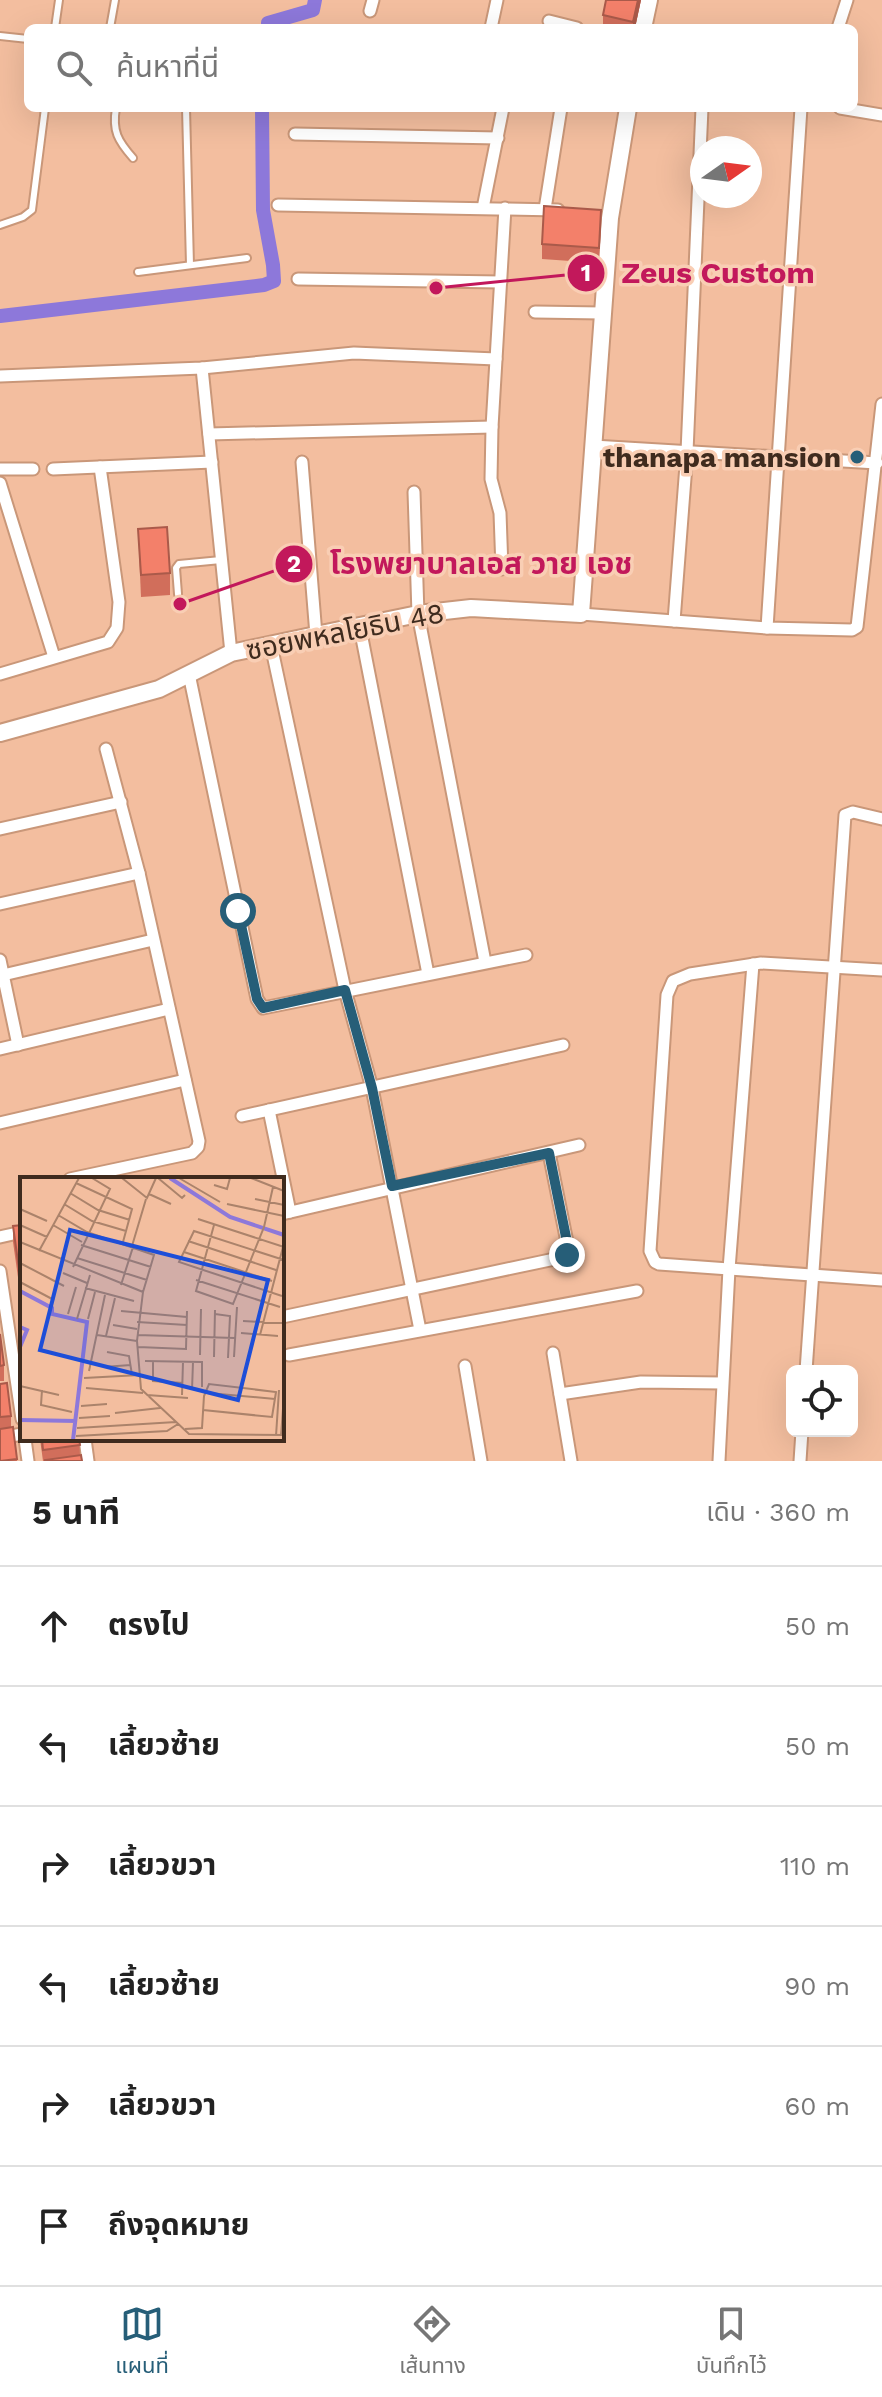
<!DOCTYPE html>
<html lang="th">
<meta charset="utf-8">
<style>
body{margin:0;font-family:"Work Sans","Noto Sans Thai",sans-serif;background:#f2f2f2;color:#222}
.controls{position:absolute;right:24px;bottom:24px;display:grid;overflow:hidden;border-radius:12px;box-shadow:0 8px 32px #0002}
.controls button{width:72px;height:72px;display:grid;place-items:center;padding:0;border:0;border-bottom:2px solid #e0e0e0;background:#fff;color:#222;font:40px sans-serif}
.compass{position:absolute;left:690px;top:136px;width:72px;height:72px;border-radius:50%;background:#fff;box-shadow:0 8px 32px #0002;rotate:76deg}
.stop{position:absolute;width:24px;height:24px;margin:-18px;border:6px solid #265e78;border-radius:50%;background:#fff}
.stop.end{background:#265e78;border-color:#fff;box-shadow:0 2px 8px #0008}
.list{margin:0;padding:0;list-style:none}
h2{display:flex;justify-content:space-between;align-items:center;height:104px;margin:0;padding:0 32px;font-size:34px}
h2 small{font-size:26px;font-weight:400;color:#767676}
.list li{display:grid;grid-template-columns:52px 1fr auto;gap:24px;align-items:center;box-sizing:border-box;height:120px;padding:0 32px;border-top:2px solid #e0e0e0}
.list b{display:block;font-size:30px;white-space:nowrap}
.list em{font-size:26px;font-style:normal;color:#767676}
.icon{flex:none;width:44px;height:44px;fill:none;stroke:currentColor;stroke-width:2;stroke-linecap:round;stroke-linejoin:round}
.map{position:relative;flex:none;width:882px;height:1461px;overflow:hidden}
.search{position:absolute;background:#fff;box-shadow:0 8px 32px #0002;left:24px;right:24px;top:24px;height:88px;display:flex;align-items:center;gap:20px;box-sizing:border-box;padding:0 28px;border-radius:12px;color:#767676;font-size:30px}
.sheet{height:824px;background:#fff}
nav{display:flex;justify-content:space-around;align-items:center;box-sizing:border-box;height:112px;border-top:2px solid #e0e0e0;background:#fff;font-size:22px;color:#767676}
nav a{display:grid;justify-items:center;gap:4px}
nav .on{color:#265e78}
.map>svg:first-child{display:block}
</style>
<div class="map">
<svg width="882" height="1461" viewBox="0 0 882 1461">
<rect width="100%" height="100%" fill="#f3be9f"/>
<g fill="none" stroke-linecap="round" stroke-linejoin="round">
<g stroke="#8d78da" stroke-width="14">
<path d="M268,28V23L313,10L315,0"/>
<path d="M0,316L264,285L274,281L273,265L263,210L262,108"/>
</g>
<defs>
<g id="lane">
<path d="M55,28L59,0"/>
<path d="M110,28L115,0"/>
<path d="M0,36L28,39"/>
<path d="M116,108C112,131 118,141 133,158"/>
<path d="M186,108L190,265"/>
<path d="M0,225L23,217L32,210L45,108"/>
<path d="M138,272L247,258"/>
<path d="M178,594L176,568L179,564L221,560"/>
</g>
<g id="street">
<path d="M370,11L373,0"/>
<path d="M549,21L577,28"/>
<path d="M491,28L497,0"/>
<path d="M838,28L847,0"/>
<path d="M840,108L882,115"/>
<path d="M295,134L498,138"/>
<path d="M278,205L558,210"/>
<path d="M483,208L503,108"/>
<path d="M545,209L561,108"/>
<path d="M298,279L501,282"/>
<path d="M535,312L602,313"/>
<path d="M202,368L231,653"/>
<path d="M0,376L202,368L354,353L496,359"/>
<path d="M209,434L492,427"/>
<path d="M593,446L877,463"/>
<path d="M302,462L316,635"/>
<path d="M0,469H33"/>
<path d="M53,469L212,462"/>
<path d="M0,483L54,657"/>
<path d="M414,492L418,614L485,962"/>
<path d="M502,569L500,513L491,479L492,427L505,208"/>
<path d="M581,614L767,628L852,630L857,627L882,404"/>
<path d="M674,621L687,452L702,108"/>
<path d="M360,628L428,974"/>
<path d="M767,628L801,108"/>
<path d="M271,645L345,990L372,1088L420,1330"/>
<path d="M0,674L108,642L117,628L119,602L100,467"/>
<path d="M189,674L257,999L263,1008L526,955"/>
<path d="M0,829L121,802"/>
<path d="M0,904L139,873"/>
<path d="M0,960L18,1045"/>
<path d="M882,970L761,963L690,974L673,981L667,995L650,1251L655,1262L659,1264L882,1280"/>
<path d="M3,975L153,940"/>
<path d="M0,1049L169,1009"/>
<path d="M269,1110L290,1212"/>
<path d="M242,1116L563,1045"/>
<path d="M0,1123L185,1080"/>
<path d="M70,1179L192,1153L198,1147L199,1141L139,873L106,749"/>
<path d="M282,1214L579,1145"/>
<path d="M0,1237L22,1232"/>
<path d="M0,1271L22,1419"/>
<path d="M282,1317L564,1257L568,1247L549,1153"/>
<path d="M553,1353L571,1461"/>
<path d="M289,1355L637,1291"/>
<path d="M465,1366L481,1461"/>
<path d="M806,1371L845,815L853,812L882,819"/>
<path d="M560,1394L641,1382L722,1383"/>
<path d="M0,1438L22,1434"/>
<path d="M25,1439L28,1461"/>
<path d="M85,1439L88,1461"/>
<path d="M719,1461L729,1269L753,964"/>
<path d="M800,1461L802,1431"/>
</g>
<g id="secondary">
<path d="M643,28L649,0"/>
<path d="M0,733L159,689L231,653L316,635L418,614L471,608L581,614L610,218L628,108"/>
</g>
</defs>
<use href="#lane" stroke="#c99779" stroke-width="10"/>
<use href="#street" stroke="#c99779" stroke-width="15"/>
<use href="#secondary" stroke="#c99779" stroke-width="20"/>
<use href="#lane" stroke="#fff" stroke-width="6"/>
<use href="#street" stroke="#fff" stroke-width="11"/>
<use href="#secondary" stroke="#fff" stroke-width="16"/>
</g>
<g fill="#d16e5b">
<path d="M606,0H641L635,28H603V15Z"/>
<path d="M601,225L599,263L542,259V244Z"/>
<path d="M138,529L170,573V595L141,597Z"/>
<path d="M22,1225V1306L13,1242V1226Z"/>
<path d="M0,1334L4,1365V1381H0Z"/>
<path d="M0,1384L11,1416V1427H13L17,1461H0Z"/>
<path d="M40,1439H79L80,1455L82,1461H43Z"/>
</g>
<path fill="#aa5a4a" d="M638,0H641L635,28H633V22Z"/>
<g fill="#f3806a" stroke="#aa5a4a" stroke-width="2">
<path d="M606,0H638L633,22L603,15Z"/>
<path d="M544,206L601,210L599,248L542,244Z"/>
<path d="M167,527L170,573L141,575L138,529Z"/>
<path d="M22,1225V1290L13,1226Z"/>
<path d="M0,1334L4,1365L0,1366Z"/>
<path d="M7,1383L11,1416L0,1417V1384Z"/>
<path d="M13,1427L17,1459L0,1461V1429Z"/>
<path d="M42,1439H79L80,1445L43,1450Z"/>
<path d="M81,1455L82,1461H45V1460Z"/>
</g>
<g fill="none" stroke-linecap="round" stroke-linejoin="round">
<path stroke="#265e78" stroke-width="10" d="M238,911L257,999L263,1008L345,990L372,1088L392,1186L549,1153L568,1247L567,1255"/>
</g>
<circle fill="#265e78" stroke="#f9ceb4" stroke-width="3" cx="857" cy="457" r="8"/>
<g text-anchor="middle" stroke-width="7" stroke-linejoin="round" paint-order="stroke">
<g font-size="28" font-weight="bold" fill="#3f2b1e" stroke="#f9ceb4" text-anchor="end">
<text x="841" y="467">thanapa mansion</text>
</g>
<g font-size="28" fill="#3f2b1e" stroke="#f9ceb4">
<text transform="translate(345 631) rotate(-11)" y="10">ซอยพหลโยธิน 48</text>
</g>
</g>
<g transform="translate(20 1177)">
<rect width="264" height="264" fill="#f3be9f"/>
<path fill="none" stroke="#8d78da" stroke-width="4" d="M150,1L210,40L264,58M0,114L32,131V137L67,145L53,263M0,150L7,153L0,170M0,243L57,244"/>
<path fill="none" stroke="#ab836b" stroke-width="2" d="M102,1L127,21L136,1M138,1L162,21L165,18M159,1L200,25M231,1L264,14M56,6L112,32L103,65M194,8L207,12L210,1M50,16L78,33L110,43M129,17L151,27M235,22L264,28M44,27L72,44L106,54M207,27L264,39M0,32L27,44M38,38L67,55L134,78L123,115M178,42L264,70M0,48L27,60M33,48L62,65M194,48L176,114L213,127L244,50L253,10M168,64L256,93M0,65L123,115L117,164L121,212L169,257L264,258M61,68L131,90M112,69L126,22M19,74L59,1M164,75L252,104M57,81L127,103M0,86L44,109M53,90L90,12L72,1M43,96L67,106M176,103L260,130M0,105L34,123M101,108L113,70M65,111L114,124M262,119L159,85L174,54L264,83M101,134L167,140M263,134L264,158M48,137L56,110M195,137L210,139L208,181M57,142L70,98M68,142L75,115M223,144L262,146M117,145L167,148M93,148L117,152M221,156L258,159M77,158L117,164M117,158L215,161M240,158L263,70M86,159L95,121M118,170L166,172L167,134M87,175L109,179L112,198M180,178L181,132M194,180L195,133M214,180L217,130M125,184L182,185V210M133,184V204L163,206M83,190L111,188M69,194L85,118M64,201L120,198M0,209L39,218M66,211L123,216M22,213L21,228L52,235M172,213L173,185M188,216L255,222M127,218L168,221M162,218L163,185M61,229L87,227M95,236L140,231M59,241L90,239M57,251L156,245M165,252L182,251L184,219L189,207L256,215L252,240L183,233M56,259L147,254L158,247M256,259L259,213M261,259L264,218"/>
<path fill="#1d4ed8" fill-opacity="0.15" stroke="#1d4ed8" stroke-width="4" d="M50,53L248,103L218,223L20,173Z"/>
<rect width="264" height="264" fill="none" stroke="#3f2b1e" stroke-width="4"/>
</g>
<path fill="none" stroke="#c2185b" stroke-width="3" d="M436 288L586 273M180 604L294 564"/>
<g fill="#c2185b" stroke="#f9ceb4" stroke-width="3">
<circle cx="436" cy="288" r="8"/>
<circle cx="180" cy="604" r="8"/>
<circle cx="586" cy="273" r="20"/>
<circle cx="294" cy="564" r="20"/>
</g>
<g font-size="24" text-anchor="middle" font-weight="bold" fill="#fff">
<text x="586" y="281">1</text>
<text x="294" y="572">2</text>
</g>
<g font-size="30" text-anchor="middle" font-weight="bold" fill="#c2185b" stroke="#f9ceb4" stroke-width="7" stroke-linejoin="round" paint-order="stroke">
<text x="718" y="283">Zeus Custom</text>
<text x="481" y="574">โรงพยาบาลเอส วาย เอช</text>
</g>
</svg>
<div class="controls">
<button><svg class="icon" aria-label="locate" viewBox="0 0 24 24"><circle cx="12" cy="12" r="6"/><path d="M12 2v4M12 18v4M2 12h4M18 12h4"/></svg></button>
</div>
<svg class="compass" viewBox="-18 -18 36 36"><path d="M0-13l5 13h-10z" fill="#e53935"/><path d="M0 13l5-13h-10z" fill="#767676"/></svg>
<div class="stop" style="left:238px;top:911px"></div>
<div class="stop end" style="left:567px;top:1255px"></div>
<div class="search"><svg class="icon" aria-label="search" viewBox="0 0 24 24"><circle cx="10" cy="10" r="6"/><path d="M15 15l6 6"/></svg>ค้นหาที่นี่</div>
</div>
<section class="sheet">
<h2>5 นาที<small>เดิน · 360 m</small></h2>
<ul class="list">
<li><svg class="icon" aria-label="ahead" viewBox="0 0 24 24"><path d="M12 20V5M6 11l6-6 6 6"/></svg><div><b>ตรงไป</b></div><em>50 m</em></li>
<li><svg class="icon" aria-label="left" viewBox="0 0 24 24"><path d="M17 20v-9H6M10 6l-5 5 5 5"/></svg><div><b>เลี้ยวซ้าย</b></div><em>50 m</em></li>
<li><svg class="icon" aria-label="right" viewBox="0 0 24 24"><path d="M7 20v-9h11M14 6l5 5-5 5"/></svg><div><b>เลี้ยวขวา</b></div><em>110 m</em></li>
<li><svg class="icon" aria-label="left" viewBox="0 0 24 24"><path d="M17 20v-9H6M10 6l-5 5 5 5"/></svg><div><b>เลี้ยวซ้าย</b></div><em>90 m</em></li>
<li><svg class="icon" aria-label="right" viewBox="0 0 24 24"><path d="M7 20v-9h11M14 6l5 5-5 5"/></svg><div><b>เลี้ยวขวา</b></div><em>60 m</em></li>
<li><svg class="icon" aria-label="arrive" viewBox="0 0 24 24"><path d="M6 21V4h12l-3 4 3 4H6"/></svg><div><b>ถึงจุดหมาย</b></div></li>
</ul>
</section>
<nav>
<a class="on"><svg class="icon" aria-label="map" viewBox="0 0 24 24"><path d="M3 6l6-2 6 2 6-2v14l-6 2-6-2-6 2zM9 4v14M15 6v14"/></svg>แผนที่</a>
<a><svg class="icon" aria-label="directions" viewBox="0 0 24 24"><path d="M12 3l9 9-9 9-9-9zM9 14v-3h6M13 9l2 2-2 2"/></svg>เส้นทาง</a>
<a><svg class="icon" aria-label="saved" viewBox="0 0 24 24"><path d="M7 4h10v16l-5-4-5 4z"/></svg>บันทึกไว้</a>
</nav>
